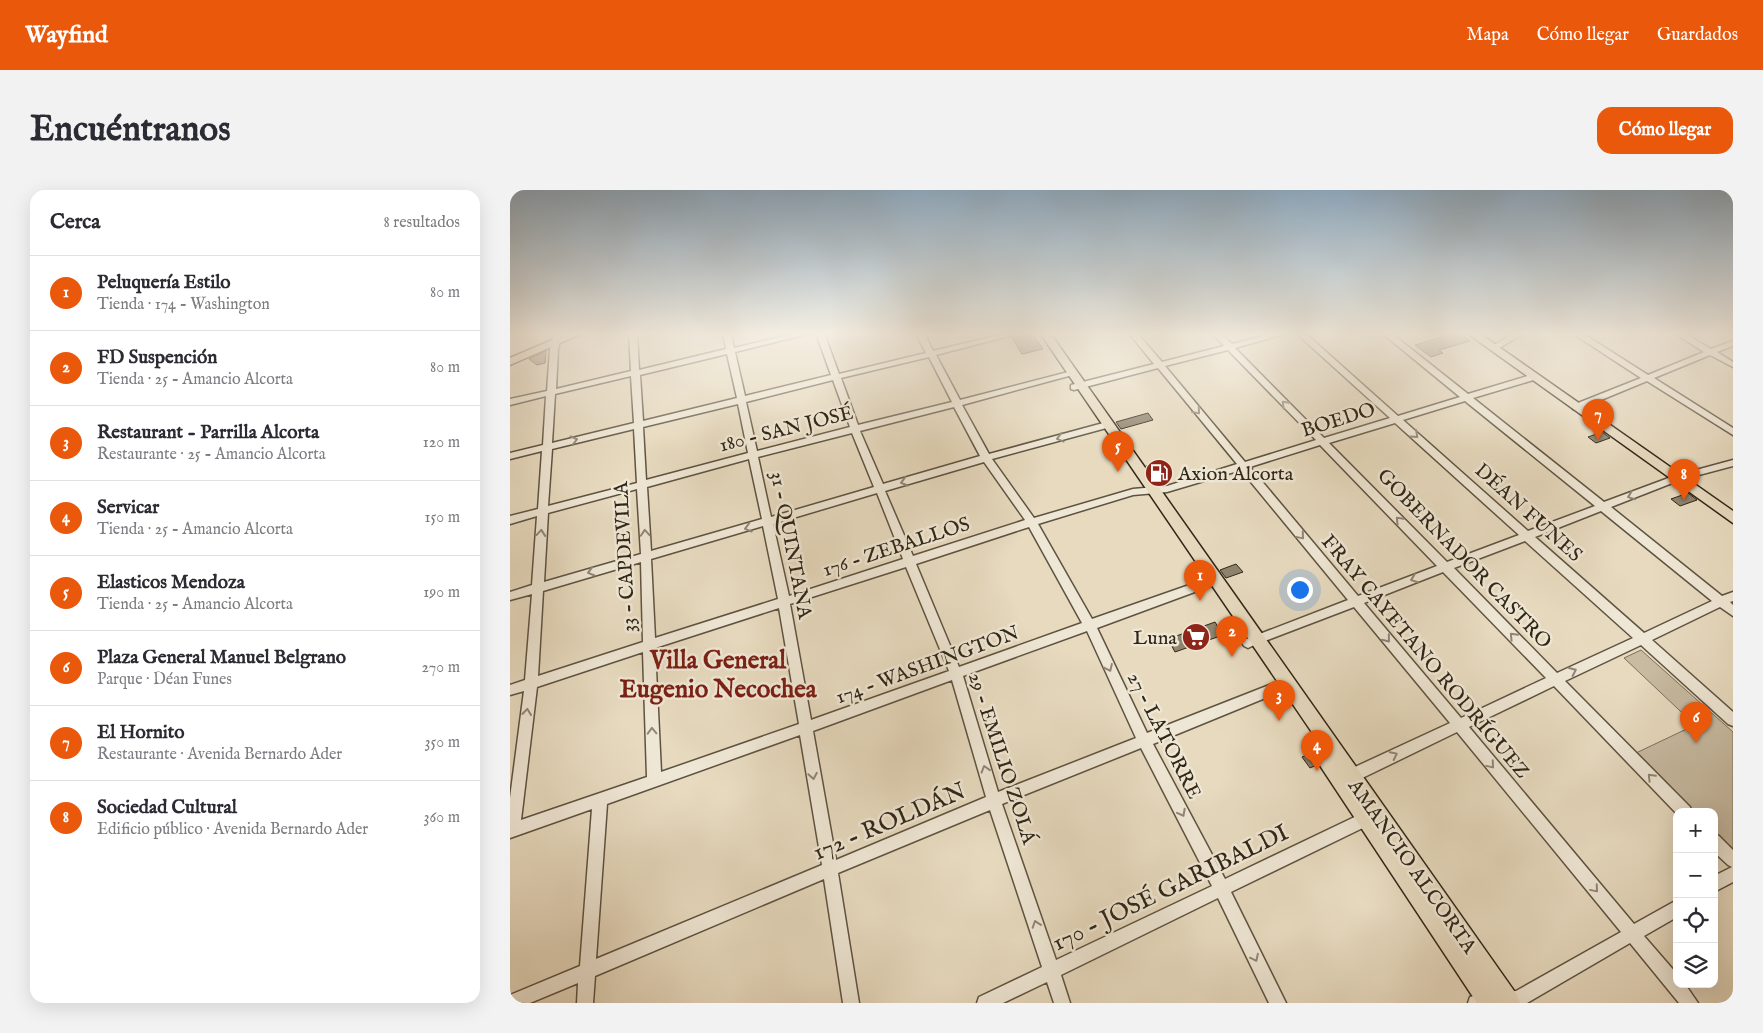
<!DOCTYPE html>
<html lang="es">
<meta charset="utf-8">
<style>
body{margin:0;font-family:"IM FELL English",serif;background:#f2f2f3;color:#2b2b33}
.controls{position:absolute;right:15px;bottom:15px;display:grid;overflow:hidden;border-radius:10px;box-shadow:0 5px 20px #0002}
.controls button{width:45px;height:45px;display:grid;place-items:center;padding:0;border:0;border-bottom:1px solid #e1e1e2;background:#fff;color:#2b2b33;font:25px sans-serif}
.you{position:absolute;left:789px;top:399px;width:18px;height:18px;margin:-12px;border:4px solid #fff;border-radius:50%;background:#1a73e8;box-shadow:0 0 0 8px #1a73e833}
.badge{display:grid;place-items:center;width:32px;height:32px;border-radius:50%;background:#ea580c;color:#fff;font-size:16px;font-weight:700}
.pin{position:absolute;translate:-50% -41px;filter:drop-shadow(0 1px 2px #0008)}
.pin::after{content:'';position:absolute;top:26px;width:18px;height:15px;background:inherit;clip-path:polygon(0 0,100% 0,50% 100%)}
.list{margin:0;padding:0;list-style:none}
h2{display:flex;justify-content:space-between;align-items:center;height:65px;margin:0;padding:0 20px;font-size:21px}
h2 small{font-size:16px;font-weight:400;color:#7c7c81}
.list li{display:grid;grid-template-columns:32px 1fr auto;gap:15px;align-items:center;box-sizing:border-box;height:75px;padding:0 20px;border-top:1px solid #e1e1e2}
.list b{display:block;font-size:19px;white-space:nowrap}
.list p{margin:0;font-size:16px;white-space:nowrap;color:#7c7c81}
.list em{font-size:16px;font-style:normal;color:#7c7c81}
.icon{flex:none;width:28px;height:28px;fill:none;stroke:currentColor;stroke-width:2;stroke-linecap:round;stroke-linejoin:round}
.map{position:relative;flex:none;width:1223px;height:813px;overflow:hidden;border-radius:15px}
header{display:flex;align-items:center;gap:30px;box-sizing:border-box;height:70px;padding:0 25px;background:#ea580c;color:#fff}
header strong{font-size:24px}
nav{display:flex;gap:28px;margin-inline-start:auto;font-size:18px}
.intro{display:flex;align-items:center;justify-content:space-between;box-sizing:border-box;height:120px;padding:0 30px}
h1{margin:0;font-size:35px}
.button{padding:12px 22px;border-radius:15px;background:#ea580c;color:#fff;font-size:18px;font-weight:700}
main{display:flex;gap:30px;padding:0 30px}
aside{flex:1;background:#fff;border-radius:15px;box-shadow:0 5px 20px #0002}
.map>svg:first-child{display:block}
</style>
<header>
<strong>Wayfind</strong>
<nav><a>Mapa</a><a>Cómo llegar</a><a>Guardados</a></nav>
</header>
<div class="intro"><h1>Encuéntranos</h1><a class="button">Cómo llegar</a></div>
<main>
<aside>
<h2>Cerca<small>8 resultados</small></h2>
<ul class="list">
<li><span class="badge">1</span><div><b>Peluquería Estilo</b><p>Tienda · 174 - Washington</p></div><em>80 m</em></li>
<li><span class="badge">2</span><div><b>FD Suspención</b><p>Tienda · 25 - Amancio Alcorta</p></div><em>80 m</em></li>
<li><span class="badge">3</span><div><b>Restaurant - Parrilla Alcorta</b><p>Restaurante · 25 - Amancio Alcorta</p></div><em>120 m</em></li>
<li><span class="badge">4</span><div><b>Servicar</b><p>Tienda · 25 - Amancio Alcorta</p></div><em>150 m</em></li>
<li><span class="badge">5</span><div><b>Elasticos Mendoza</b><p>Tienda · 25 - Amancio Alcorta</p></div><em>190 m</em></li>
<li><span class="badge">6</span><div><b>Plaza General Manuel Belgrano</b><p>Parque · Déan Funes</p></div><em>270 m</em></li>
<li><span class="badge">7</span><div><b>El Hornito</b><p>Restaurante · Avenida Bernardo Ader</p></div><em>350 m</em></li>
<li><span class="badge">8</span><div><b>Sociedad Cultural</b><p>Edificio público · Avenida Bernardo Ader</p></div><em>360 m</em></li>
</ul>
</aside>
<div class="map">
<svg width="1223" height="813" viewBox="0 0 1223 813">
<rect width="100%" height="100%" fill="#e7dabf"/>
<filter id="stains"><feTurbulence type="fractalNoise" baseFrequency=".004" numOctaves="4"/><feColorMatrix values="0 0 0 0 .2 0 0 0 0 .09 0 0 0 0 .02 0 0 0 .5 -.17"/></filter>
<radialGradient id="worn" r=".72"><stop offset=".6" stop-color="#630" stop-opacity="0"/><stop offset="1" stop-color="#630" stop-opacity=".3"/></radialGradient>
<path fill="#c8bba2" stroke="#7c705c" d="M1131,460L1223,542V661L1204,642V622H1184L1126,563L1185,535L1114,468Z"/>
<g fill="#8f846e" stroke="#302617">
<path d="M945,143H950L960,151L929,160L933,163L921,167L905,155Z"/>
<path d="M519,144L523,145L533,159L512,164L502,148Z"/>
<path d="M36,161L35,173L27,175L19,169Z"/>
<path d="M638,223L643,230L611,239L606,232Z"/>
<path d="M1092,242L1100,248L1086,253L1078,247Z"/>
<path d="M645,273L651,280L660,292L649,294L636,276Z"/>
<path d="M1178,303L1187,310L1170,316L1161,309Z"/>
<path d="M726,374L733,382L716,388L710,380Z"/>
<path d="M705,432L713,445L665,462L658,449Z"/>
<path d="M801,563L807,575L800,578L792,567Z"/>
</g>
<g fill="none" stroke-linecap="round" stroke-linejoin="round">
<defs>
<g id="minor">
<path d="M44,143H52L48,159L46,199L121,181L119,143H127L129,180L216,159L213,143H221L224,158L287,143H302L225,162L235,206L321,185L306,143H314L329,184L416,163L406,143H414L423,161L497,143H511L426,165L450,210L562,181L566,184L452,215L479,264L597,232L602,235L600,237L482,269L524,328L623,299L657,296L727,274L648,178L564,200L561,199V195L644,174L619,143H627L652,172L714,156L702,143H710L722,154L765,143H779L725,158L814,248L880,228L786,143H795L888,226L950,207L872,143H881L958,204L1021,185H1027V189L963,208L1094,312L1164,286L1223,270V276L1170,290L1101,317L1212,406L1223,402V411L1220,412L1223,415V426L1210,417L1142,450L1223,522V536L1218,534L1131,455L1055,491L1180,617L1182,622H1167V624L1044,496L959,537L1124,734L1167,710V727L1134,746L1167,784V794H1175L1188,813H1169L1120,753L1017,813H958L960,807L978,802L1006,801L1111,742L947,542L842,593L837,594L832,593L830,588L832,583L940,533L844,417L742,456L738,458L734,456L732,453L734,450L838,410L731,280L657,302L623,305L528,334L582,429L705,386L711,390L709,393L587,438L637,543L772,490L776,489L780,490L782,494L780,498L643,554L715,689L855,622L860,620L865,622L867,627L865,632L721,702L776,813H759L708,708L551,785L560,813H544L537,792L493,813H467L469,807L532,777L480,620L328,683L349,813H333L314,689L85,786L83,813H67L68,793L20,813H0V805L70,776L82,619L0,648V608L14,501L0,505V495L15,490L22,404L0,410V402L22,395L27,326L0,334V326L28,319L32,261L0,269V263L33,255L36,206L0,215V209L37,201L40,159ZM718,160L806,250L735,272L655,176ZM217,164L227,208L133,231L130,185ZM419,167L442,212L348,235L331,188ZM121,186L124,233L42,253L45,204ZM323,190L340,237L247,261L236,212ZM955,211L1085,316L1018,341L893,230ZM228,214L238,263L136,290L133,237ZM444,217L470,266L373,294L350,241ZM885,233L1009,345L937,372L819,253ZM124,239L127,293L38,316L42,259ZM342,243L364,297L261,327L248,267ZM810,255L927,376L848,406L740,277ZM239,269L252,329L141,361L137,297ZM474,272L515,330L403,366L375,301ZM127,299L131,364L34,392L38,323ZM367,303L393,369L279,406L263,334ZM1091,321L1202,411L1134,443L1025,347ZM253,336L268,409L145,448L141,369ZM519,337L572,433L449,477L406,374ZM1015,351L1123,448L1047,483L944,378ZM131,372L133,452L28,486L33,401ZM396,377L439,481L301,530L280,414ZM933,382L1036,488L951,528L854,413ZM269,418L289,534L151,582L145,458ZM577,441L626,548L488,602L453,486ZM133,462L137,587L11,630L27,497ZM442,490L476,607L326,670L303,541ZM290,545L312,675L86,769L97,614ZM631,558L702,696L546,770L492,614Z"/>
<path d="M1004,143H1014L986,160L979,158Z"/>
<path d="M1062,143H1072L1138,185L1194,162L1164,143H1174L1201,159L1223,151V156L1207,162L1223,172V177L1200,165L1144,188L1223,238V245L1137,191L1069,219H1063V215L1131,188Z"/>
<path d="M1204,644L1209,646L1223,660V692L1204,702V686L1222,677L1218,675L1204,662Z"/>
</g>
<g id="major">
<path d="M59,143H73L0,175V168Z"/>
<path d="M530,143H540L1007,805L1010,813H967L807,571L804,565L807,559L812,557Z"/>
<path d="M957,143H969L1223,321V333Z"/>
</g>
</defs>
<use href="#minor" stroke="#5e5341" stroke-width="3"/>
<use href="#major" stroke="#302617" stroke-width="3"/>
<use href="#minor" fill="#efe7d5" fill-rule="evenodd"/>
<use href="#major" fill="#e7dabf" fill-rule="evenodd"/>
</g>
<defs><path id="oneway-chevron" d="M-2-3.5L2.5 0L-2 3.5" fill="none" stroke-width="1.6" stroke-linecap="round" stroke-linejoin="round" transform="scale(1.25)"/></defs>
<g stroke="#908676">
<use href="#oneway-chevron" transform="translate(775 214) rotate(-135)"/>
<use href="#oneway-chevron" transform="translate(687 221) rotate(50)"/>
<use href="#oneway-chevron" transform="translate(905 245) rotate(42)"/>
<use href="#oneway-chevron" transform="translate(550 248) rotate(165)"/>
<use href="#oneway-chevron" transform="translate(64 250) rotate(-14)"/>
<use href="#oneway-chevron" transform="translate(394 292) rotate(164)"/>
<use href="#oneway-chevron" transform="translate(1121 306) rotate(159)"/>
<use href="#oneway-chevron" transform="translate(889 330) rotate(-134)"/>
<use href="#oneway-chevron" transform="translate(238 338) rotate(164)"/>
<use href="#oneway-chevron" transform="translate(31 343) rotate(-85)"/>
<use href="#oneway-chevron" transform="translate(135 343) rotate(-94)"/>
<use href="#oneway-chevron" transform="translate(791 346) rotate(50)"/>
<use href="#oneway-chevron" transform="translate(81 382) rotate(164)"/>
<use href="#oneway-chevron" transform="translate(904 389) rotate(159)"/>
<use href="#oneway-chevron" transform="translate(1003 446) rotate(-134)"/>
<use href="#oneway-chevron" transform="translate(877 449) rotate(51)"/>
<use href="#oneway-chevron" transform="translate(599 478) rotate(65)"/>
<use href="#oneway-chevron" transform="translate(1063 481) rotate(-25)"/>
<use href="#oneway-chevron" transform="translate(17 522) rotate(-83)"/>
<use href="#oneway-chevron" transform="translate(142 541) rotate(-92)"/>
<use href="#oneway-chevron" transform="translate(884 565) rotate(-26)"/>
<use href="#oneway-chevron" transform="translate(981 575) rotate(50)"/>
<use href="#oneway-chevron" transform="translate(475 579) rotate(-107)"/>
<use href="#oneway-chevron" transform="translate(303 586) rotate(80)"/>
<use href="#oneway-chevron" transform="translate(1141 587) rotate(-134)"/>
<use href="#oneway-chevron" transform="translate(672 623) rotate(62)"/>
<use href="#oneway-chevron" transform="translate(1085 699) rotate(50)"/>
<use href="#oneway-chevron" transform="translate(526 734) rotate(-109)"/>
<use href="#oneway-chevron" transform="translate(745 768) rotate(64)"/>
</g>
<linearGradient id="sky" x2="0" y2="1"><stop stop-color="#8fabc1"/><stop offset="0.56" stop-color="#f4eee2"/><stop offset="1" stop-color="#f4eee2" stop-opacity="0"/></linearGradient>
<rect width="1223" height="257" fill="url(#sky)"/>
<defs>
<symbol id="fuel-disc" viewBox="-11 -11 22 22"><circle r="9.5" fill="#8f2418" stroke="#efe7d5"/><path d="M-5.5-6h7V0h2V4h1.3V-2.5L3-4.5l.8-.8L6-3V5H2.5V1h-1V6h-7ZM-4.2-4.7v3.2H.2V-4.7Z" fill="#fff"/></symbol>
<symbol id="supermarket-disc" viewBox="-11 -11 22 22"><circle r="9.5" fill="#8f2418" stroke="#efe7d5"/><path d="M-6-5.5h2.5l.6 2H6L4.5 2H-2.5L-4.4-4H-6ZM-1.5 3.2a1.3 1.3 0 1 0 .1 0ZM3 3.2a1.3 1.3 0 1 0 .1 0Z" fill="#fff"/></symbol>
</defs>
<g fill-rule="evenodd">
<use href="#fuel-disc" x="633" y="267" width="32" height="32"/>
<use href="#supermarket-disc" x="670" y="431" width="32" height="32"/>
</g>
<g text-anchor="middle" stroke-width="5" stroke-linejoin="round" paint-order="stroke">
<g font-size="20" fill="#302617" stroke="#efe7d5">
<text transform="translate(828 229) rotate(-17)" y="7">BOEDO</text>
<text transform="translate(276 238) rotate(-14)" y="7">180 - SAN JOSÉ</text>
<text transform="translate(1019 322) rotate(42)" y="7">DÉAN FUNES</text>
<text transform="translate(282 355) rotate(79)" y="7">31 - QUINTANA</text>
<text transform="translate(386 356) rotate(-18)" y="7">176 - ZEBALLOS</text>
<text transform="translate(114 367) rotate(-93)" y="7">33 - CAPDEVILA</text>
<text transform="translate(955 368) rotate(46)" y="7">GOBERNADOR CASTRO</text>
<text transform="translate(916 466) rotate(50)" y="7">FRAY CAYETANO RODRÍGUEZ</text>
<text transform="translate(417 474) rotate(-20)" y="7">174 - WASHINGTON</text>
<text transform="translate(655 545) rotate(63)" y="7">27 - LATORRE</text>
<text transform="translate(493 568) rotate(72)" y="7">29 - EMILIO ZOLÁ</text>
<text transform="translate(903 676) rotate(55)" y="7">AMANCIO ALCORTA</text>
</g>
<g font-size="20" fill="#302617" stroke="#efe7d5" text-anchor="start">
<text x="668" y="290">Axion Alcorta</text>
<text x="667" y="454" text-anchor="end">Luna</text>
</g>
<g font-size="24" fill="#302617" stroke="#efe7d5">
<text transform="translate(379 631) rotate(-23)" y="8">172 - ROLDÁN</text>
<text transform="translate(660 697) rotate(-26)" y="8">170 - JOSÉ GARIBALDI</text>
</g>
<g font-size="25" font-weight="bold" fill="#7a1f14" stroke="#efe7d5">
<text x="208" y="478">Villa General<tspan x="208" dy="29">Eugenio Necochea</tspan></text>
</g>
</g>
<rect width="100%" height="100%" filter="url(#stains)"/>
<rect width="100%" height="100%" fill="url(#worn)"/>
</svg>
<div class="controls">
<button>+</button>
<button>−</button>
<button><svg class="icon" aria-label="locate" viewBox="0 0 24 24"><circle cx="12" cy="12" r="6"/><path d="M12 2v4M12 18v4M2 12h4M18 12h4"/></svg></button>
<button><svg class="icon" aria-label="layers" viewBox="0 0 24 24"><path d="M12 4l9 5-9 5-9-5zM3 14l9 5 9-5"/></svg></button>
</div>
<div class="you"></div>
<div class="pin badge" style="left:690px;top:411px">1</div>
<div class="pin badge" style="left:722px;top:467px">2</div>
<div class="pin badge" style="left:769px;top:531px">3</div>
<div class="pin badge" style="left:807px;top:581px">4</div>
<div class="pin badge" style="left:608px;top:282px">5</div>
<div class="pin badge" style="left:1186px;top:553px">6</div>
<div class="pin badge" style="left:1088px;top:250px">7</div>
<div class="pin badge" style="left:1174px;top:310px">8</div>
</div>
</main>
